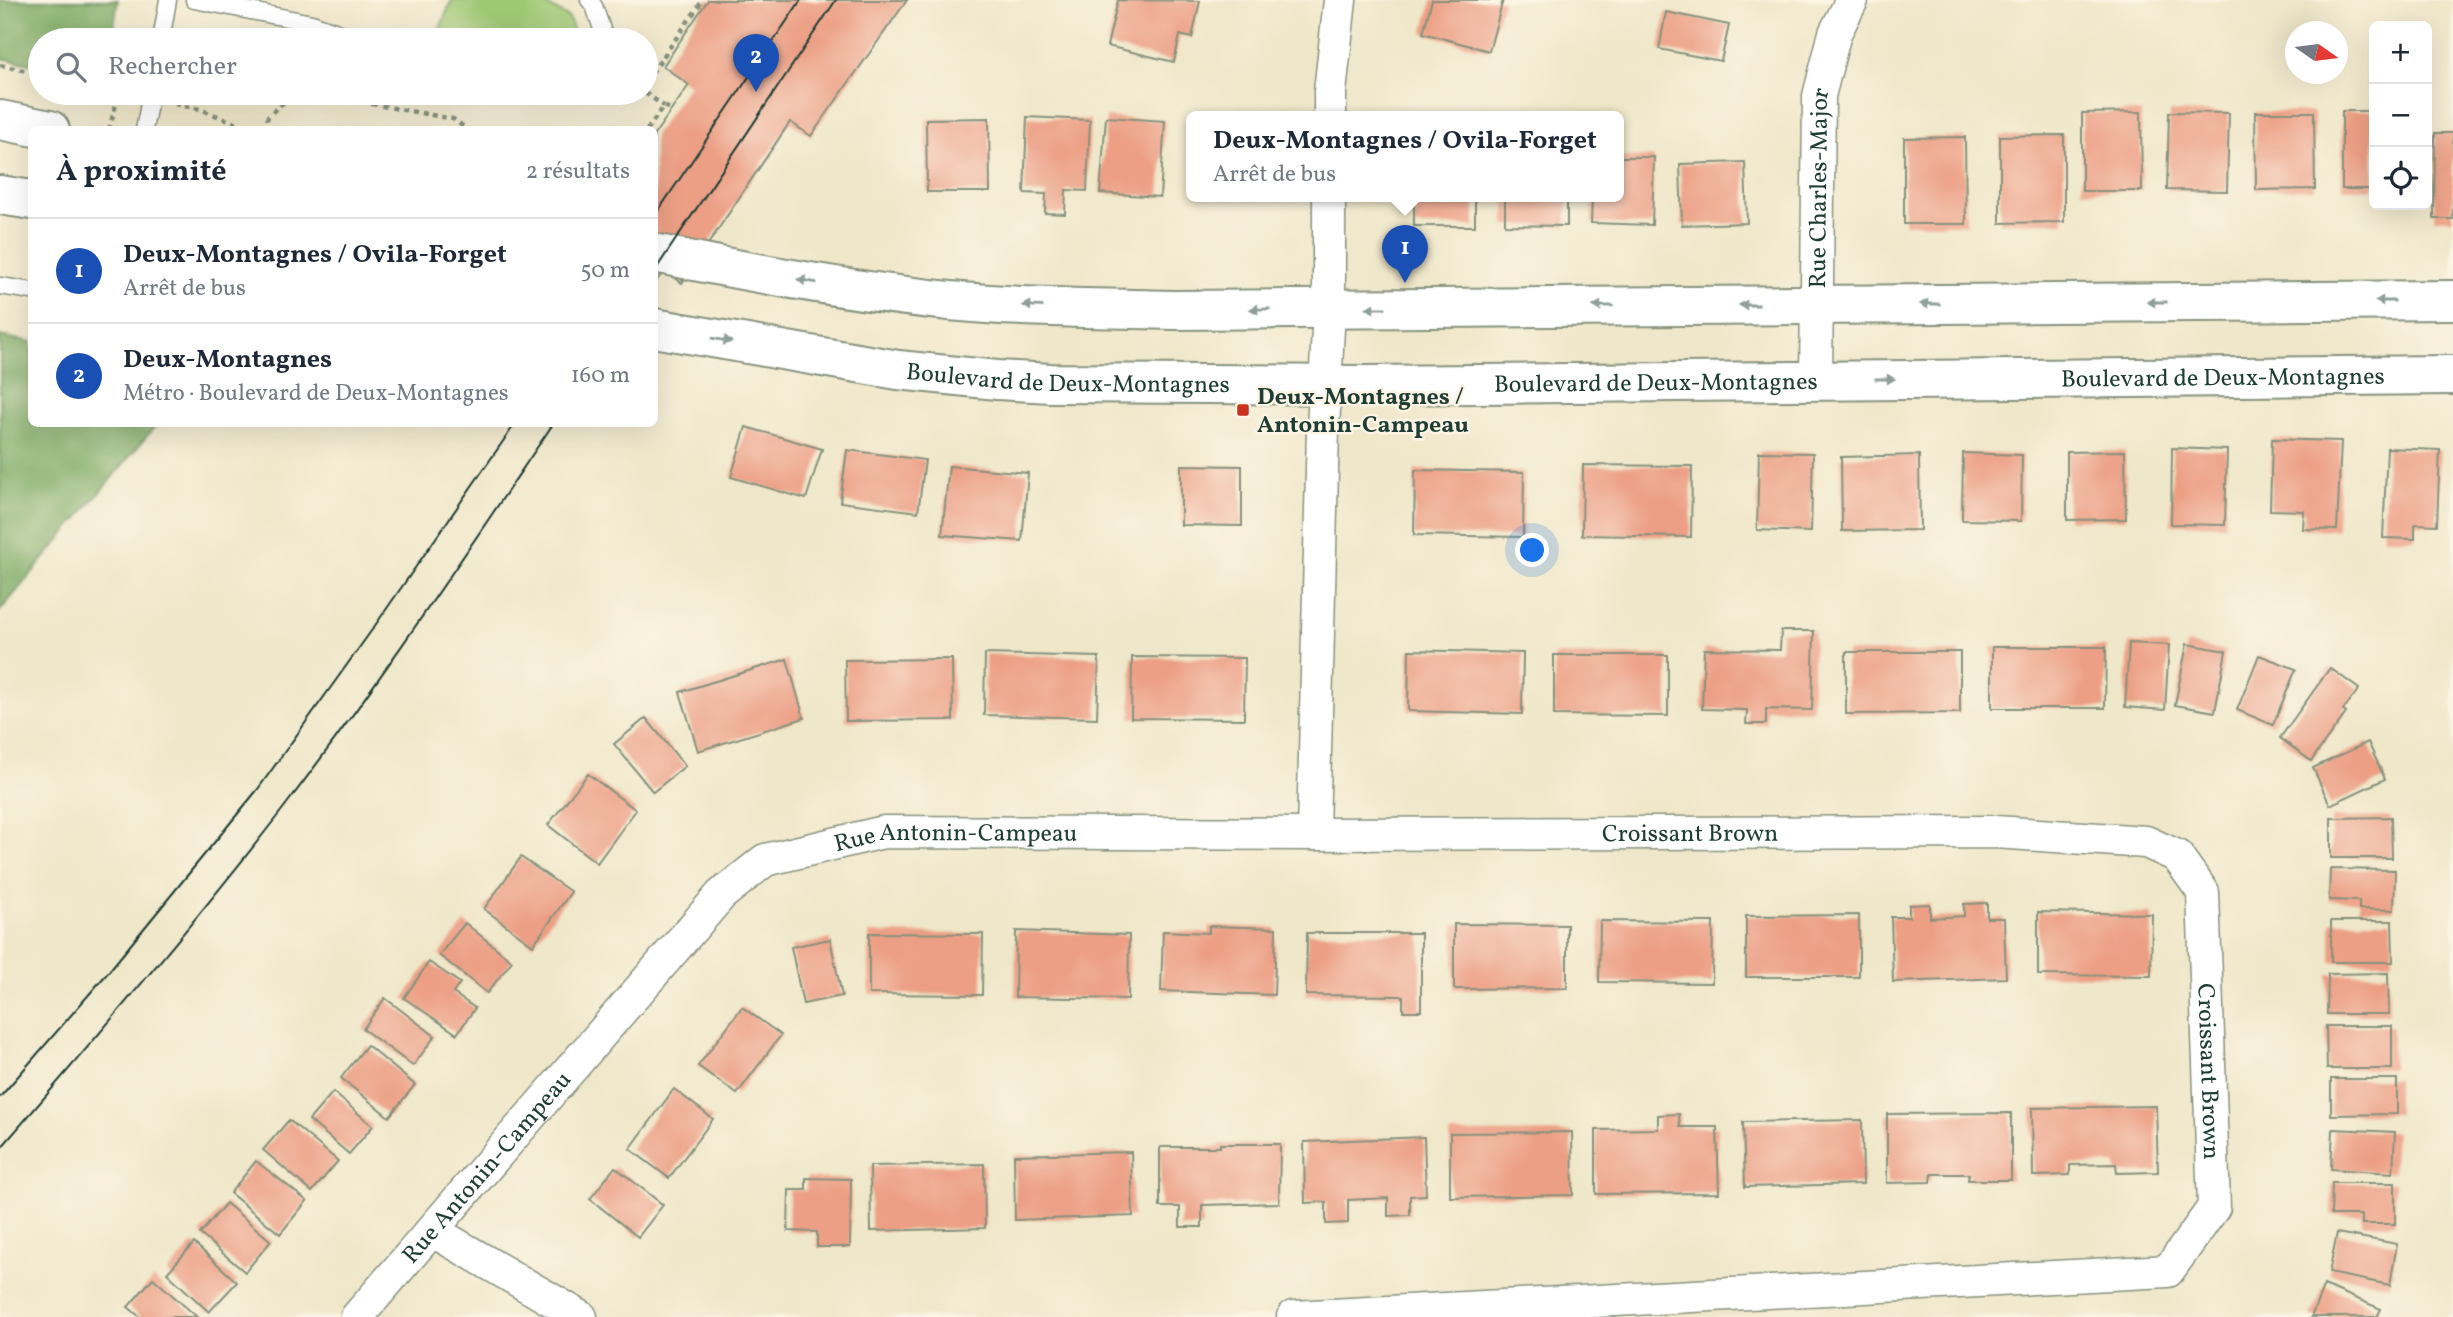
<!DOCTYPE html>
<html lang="fr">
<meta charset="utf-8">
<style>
body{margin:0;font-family:Vollkorn,serif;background:#f2f2f3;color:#1f2937}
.controls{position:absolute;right:21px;top:21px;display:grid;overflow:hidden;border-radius:10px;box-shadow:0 7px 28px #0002}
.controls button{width:63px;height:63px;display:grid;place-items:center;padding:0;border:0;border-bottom:2px solid #e0e1e3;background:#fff;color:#1f2937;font:35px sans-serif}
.compass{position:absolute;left:2285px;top:21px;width:63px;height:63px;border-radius:50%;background:#fff;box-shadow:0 7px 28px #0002;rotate:104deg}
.you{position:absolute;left:1533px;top:551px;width:24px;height:24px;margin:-18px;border:5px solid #fff;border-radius:50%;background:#1a73e8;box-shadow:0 0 0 10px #1a73e833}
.badge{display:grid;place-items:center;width:46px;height:46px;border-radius:50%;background:#c8321e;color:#fff;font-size:23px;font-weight:700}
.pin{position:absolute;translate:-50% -58px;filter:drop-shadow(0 2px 4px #0008)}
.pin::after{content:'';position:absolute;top:37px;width:24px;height:21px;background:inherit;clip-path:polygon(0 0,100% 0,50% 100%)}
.popup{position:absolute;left:1186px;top:111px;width:438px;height:91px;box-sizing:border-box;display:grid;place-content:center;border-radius:10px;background:#fff;filter:drop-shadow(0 2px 5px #0005);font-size:23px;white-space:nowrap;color:#747a83}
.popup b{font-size:26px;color:#1f2937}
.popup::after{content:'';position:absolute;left:50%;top:100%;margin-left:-14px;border:14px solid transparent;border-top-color:#fff}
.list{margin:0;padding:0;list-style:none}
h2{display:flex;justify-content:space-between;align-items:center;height:91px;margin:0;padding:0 28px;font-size:30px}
h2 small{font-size:23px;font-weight:400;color:#747a83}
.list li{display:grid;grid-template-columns:46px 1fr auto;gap:21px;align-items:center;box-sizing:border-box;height:105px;padding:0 28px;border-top:2px solid #e0e1e3}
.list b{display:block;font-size:26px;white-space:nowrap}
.list p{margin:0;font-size:23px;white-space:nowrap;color:#747a83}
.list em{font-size:23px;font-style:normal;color:#747a83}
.icon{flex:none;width:38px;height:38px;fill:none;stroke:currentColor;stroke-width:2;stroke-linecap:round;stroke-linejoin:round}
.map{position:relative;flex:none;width:2453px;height:1317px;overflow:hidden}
.search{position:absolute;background:#fff;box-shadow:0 7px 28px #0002;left:28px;top:28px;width:630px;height:77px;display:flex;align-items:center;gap:18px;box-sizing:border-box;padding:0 24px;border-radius:38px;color:#747a83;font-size:26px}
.panel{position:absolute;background:#fff;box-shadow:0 7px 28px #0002;left:28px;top:126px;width:630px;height:301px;border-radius:10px}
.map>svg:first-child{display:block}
</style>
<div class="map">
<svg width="2453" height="1317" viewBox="0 0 2453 1317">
<rect width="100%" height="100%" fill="#fcf5e5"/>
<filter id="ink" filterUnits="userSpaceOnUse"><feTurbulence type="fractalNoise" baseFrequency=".0143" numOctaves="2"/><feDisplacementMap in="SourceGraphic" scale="14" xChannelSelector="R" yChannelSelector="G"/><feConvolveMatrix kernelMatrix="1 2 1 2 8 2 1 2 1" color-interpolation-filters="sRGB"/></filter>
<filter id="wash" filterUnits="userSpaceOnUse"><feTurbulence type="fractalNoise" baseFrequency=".00686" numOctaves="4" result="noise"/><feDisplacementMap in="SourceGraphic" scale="28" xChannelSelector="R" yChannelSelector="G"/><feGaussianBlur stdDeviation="1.57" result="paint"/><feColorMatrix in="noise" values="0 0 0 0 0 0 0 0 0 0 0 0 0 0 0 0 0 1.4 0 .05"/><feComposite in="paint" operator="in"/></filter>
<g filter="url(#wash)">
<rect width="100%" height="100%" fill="#efe7c9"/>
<path fill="#9fc874" stroke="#5f8254" stroke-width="2" d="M452,0H538L569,18L577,40H453L437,35Z"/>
<g fill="#7fac66" stroke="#4f744d" stroke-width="2">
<path d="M0,0H118L112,40H40V66L0,58Z"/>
<path d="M0,336L31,342L32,424H157L0,611Z"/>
</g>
<g id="blocks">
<g fill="#ec9f84">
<path d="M708,0H907L811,136L790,122L682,283L664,271L654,284V135L689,85L663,66Z"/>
<path d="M1118,0L1200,1L1192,38L1180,35L1174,62L1107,46Z"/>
<path d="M1432,0H1503L1489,51L1423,33Z"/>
<path d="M1666,12L1729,25L1721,61L1659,49Z"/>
<rect x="2342" y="111" width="32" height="78"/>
<path d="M2141,112L2142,191H2082V113Z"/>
<path d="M2169,112L2229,113L2227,191L2167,190Z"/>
<path d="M2255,112H2314L2315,189L2256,190Z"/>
<path d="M1027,117L1090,120L1087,191L1066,190L1065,214L1045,213L1046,194L1024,193Z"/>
<path d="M1106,117L1165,121L1160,197L1100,193Z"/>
<path d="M989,118L990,192H927L926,119Z"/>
<path d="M2435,133H2453V219H2434Z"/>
<path d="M2064,135V222L2000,223V136Z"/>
<path d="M1965,137L1966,224H1904V138Z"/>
<path d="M1618,157H1654L1652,225L1591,223L1592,197H1618Z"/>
<path d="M1745,162L1747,223L1682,225L1680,164Z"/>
<rect x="1414" y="197" width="61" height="29"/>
<path d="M1505,197H1567V226L1505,225Z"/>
<path d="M746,427L822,449L806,499L731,477Z"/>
<path d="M2272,439L2341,441L2337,530L2303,529L2304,511L2270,510Z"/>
<path d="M2172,448L2227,450L2225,525L2171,524Z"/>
<path d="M2387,448L2440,450L2437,525L2415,524V539L2383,538Z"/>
<path d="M847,450L925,460L918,512L840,502Z"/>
<path d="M2125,451L2126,519L2067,520V452Z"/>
<path d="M1759,452L1813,453L1811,532L1757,530Z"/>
<path d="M1963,453L2022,455L2021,521L1962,520Z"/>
<path d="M1919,455L1920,530L1842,531L1841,457Z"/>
<path d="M1181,465L1242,466V526L1181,525Z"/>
<path d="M1583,465L1692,466L1691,537L1582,535Z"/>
<path d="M949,466L1028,473L1022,541L942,535Z"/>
<path d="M1415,470L1524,472L1523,537L1414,535Z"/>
<path d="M1781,631H1814L1812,710L1766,709V724H1746L1747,710L1702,709L1704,649L1780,650Z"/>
<path d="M2129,643L2169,645L2165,710L2125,707Z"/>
<path d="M2187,644L2226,651L2215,712L2175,705Z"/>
<path d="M1992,647H2106L2105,708H1992Z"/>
<path d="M1409,650L1523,653L1522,714L1408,711Z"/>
<path d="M1846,652H1960V713L1846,714Z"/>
<path d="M985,654L1099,657L1097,718L984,715Z"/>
<path d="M1554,655H1668V716L1554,715Z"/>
<path d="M2259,655L2296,669L2273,725L2237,710Z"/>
<path d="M1132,657L1245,658L1244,719L1131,718Z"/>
<path d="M787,659L804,718L698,751L680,692Z"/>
<path d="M952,659L953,720L846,721L845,660Z"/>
<path d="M2330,668L2359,689L2343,710L2346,713L2311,761L2280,738Z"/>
<path d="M646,718L685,766L653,792L614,744Z"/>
<path d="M2368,742L2385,779L2330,805L2313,768Z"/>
<path d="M588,774L636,810L597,863L548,825Z"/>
<path d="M2391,817L2392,858H2331V818Z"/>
<path d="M521,857L571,892L533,945L484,909Z"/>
<path d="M2330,869L2395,870L2394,910L2359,909V901L2329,900Z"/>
<path d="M1987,903V918H2004L2006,978L1893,982L1891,917H1909V905L1930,904V918L1964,916V904Z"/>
<path d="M2038,912L2152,914L2151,976L2038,975Z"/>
<path d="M1859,915V977H1746V916Z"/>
<path d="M1600,921L1713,922L1712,983L1599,982Z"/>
<path d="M2331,921H2392L2393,962H2331Z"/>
<path d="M465,923L512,961L487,993L439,955Z"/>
<path d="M1454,924L1567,925V988L1454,989Z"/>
<path d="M1209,926L1276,928L1274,995L1161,991L1163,931L1209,933Z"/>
<path d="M1016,931L1129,935L1128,999L1015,997Z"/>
<path d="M869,933L983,934L982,995L869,994Z"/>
<path d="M1307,933H1421V1011H1403V996L1306,995Z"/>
<path d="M830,939L842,996L803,1004L791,947Z"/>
<path d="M429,962L460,983L453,993L475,1008L457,1034L404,998Z"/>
<path d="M2388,973L2389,1014H2327L2328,974Z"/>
<path d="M385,998L435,1036L413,1066L363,1029Z"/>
<path d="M742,1007L781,1035L737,1094L698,1066Z"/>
<path d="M2326,1026H2392V1069H2327Z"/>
<path d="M367,1045L415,1085L389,1117L341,1078Z"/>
<path d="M2331,1079H2397V1114L2331,1115Z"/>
<path d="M674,1089L713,1119L669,1178L630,1149Z"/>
<path d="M333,1092L373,1126L349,1154L309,1120Z"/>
<path d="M2156,1106L2158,1172L2117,1173L2116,1164L2070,1165V1175L2033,1176L2032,1108Z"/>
<path d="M2011,1113V1180H1968L1969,1174H1932L1931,1182L1887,1183V1114Z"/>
<path d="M1679,1114L1680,1127H1717L1719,1193L1596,1194V1130L1658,1129V1115Z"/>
<path d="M289,1120L338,1161L312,1192L263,1150Z"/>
<path d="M1862,1120L1863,1184L1745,1187L1743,1122Z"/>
<path d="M2333,1129L2395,1132L2393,1173L2331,1169Z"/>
<path d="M1572,1132L1573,1195L1450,1197V1133Z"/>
<path d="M1424,1137L1426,1195L1410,1196V1215L1388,1216V1198L1348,1200V1223L1326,1224V1202L1305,1203L1304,1142Z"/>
<path d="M1220,1144H1280L1279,1203L1202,1205V1227H1180V1207H1160V1147H1220Z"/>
<path d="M1131,1152L1133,1216L1015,1220L1014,1155Z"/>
<path d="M256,1161L307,1201L280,1234L230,1193Z"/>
<path d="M984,1164L985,1228L871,1231L870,1166Z"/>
<path d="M615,1167L663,1205L638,1237L590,1199Z"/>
<path d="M806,1178L851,1179L850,1247H817V1232L788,1231L789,1190H806Z"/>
<path d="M2332,1183H2395V1224H2362V1215H2331Z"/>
<path d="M226,1203L271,1241L245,1272L200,1234Z"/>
<path d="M2337,1233L2397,1244L2390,1285L2329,1273Z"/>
<path d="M194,1243L237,1282L209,1312L167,1273Z"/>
<path d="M153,1278L197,1317H140L128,1307Z"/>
<path d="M2324,1285L2381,1309L2377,1317H2311Z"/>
</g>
</g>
</g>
<g filter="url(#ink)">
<use href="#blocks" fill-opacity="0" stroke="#87927e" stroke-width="2"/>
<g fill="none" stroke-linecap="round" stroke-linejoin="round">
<defs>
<g id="service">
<path d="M194,0L312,23L360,40"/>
<path d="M589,0L594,6L603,32L598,40"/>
<path d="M161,40L168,0"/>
<path d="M517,93H523"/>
<path d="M144,130L151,93"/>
<path d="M0,286L32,291"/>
</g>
<g id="minor">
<path d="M1330,117V92L1340,0"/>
<path id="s1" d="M1816,380L1819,96L1835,33L1852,0"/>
<path d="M1313,834L1323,429L1329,308V197"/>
<path d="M433,1231L581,1317"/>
<path id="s2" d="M357,1317L721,895L765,860L884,832L1313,834L1995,832L2146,842L2177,856L2203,892L2214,1207L2168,1271L1293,1317"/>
</g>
<g id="tertiary">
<path d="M0,120L50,130"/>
<path d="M0,195L32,200"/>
<path d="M654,253C752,273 850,291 950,301C1024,308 1099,308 1174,310L2453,300"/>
<path id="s3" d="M654,328L898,370L997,380L1051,383L1365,385L2453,375"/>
</g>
</defs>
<use href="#service" stroke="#87927e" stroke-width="19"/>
<use href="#minor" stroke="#87927e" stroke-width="35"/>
<use href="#tertiary" stroke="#87927e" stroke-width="42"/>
<g stroke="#87927e" stroke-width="4.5" stroke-dasharray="5 5" stroke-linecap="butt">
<path d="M0,65L40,74"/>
<path d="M646,81L703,0"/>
<path d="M355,93L372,104L453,119L468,130"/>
<path d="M645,93L664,106"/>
<path d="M175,104L200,109L253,130"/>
<path d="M109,130L119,93"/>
<path d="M265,130L268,116L294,93"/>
<path d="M647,130L664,106L672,110"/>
</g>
<use href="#service" stroke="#fff" stroke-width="16"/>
<use href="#minor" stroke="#fff" stroke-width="32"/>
<use href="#tertiary" stroke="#fff" stroke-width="38"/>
<g stroke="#1f3d34" stroke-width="2">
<path d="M654,217L801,0"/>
<path d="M654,272L836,0"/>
<path d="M0,1097L105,976L258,789L374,627L515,424"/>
<path d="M0,1149C96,1038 192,926 282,810C378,685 465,554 553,424"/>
</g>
</g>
<defs><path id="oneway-solid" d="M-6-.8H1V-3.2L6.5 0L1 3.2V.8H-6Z" transform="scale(1.75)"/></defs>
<g fill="#8f9e9a">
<use href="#oneway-solid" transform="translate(807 281) rotate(-170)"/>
<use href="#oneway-solid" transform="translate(2385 301) rotate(180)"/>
<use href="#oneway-solid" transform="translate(2157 302) rotate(180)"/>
<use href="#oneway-solid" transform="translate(1930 304) rotate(180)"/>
<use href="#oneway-solid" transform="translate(1749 305) rotate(180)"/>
<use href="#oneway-solid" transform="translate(1033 306) rotate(-177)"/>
<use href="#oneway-solid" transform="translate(1603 306) rotate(179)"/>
<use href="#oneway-solid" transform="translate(1376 308) rotate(180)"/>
<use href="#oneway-solid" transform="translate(1260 309) rotate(179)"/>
<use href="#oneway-solid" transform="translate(722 340) rotate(10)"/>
<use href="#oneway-solid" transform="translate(1885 379)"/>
</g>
</g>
<rect fill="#c8321e" stroke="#fcf5e5" stroke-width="2.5" x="1236" y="403" width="14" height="14" rx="3.5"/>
<g text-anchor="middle" stroke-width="5" stroke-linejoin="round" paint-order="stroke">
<g font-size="24" fill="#1f3d34" stroke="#fcf5e5">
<text dy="8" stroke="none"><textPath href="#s1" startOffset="192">Rue Charles-Major</textPath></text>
<text dy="8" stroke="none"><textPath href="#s3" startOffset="418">Boulevard de Deux-Montagnes</textPath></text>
<text dy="8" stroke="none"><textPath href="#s3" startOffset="1573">Boulevard de Deux-Montagnes</textPath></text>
<text dy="8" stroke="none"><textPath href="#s3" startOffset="1006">Boulevard de Deux-Montagnes</textPath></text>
<text dy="8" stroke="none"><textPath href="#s2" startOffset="1542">Croissant Brown</textPath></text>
<text dy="8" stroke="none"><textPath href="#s2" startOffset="807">Rue Antonin-Campeau</textPath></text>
<text dy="8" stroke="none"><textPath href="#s2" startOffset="2256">Croissant Brown</textPath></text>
<text dy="8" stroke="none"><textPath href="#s2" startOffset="198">Rue Antonin-Campeau</textPath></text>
</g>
<g font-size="24" font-weight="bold" fill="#1f3d34" stroke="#fcf5e5" text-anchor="start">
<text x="1257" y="404">Deux-Montagnes /<tspan x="1257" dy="28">Antonin-Campeau</tspan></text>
</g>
</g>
</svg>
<div class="controls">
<button>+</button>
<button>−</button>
<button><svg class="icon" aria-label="locate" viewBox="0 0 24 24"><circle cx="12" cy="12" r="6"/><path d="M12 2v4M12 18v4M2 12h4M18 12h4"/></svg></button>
</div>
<svg class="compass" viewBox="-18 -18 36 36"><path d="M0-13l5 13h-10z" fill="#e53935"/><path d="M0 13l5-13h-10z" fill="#747a83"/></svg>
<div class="you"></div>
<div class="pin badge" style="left:1405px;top:283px;background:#1a4fb4">1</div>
<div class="popup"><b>Deux-Montagnes / Ovila-Forget</b>Arrêt de bus</div>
<div class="pin badge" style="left:756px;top:92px;background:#1a4fb4">2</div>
<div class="search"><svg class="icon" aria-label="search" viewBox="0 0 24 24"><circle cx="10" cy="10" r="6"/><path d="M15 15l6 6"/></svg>Rechercher</div>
<section class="panel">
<h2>À proximité<small>2 résultats</small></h2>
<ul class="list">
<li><span class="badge" style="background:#1a4fb4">1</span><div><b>Deux-Montagnes / Ovila-Forget</b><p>Arrêt de bus</p></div><em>50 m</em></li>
<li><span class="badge" style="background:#1a4fb4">2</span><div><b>Deux-Montagnes</b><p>Métro · Boulevard de Deux-Montagnes</p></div><em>160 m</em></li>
</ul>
</section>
</div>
